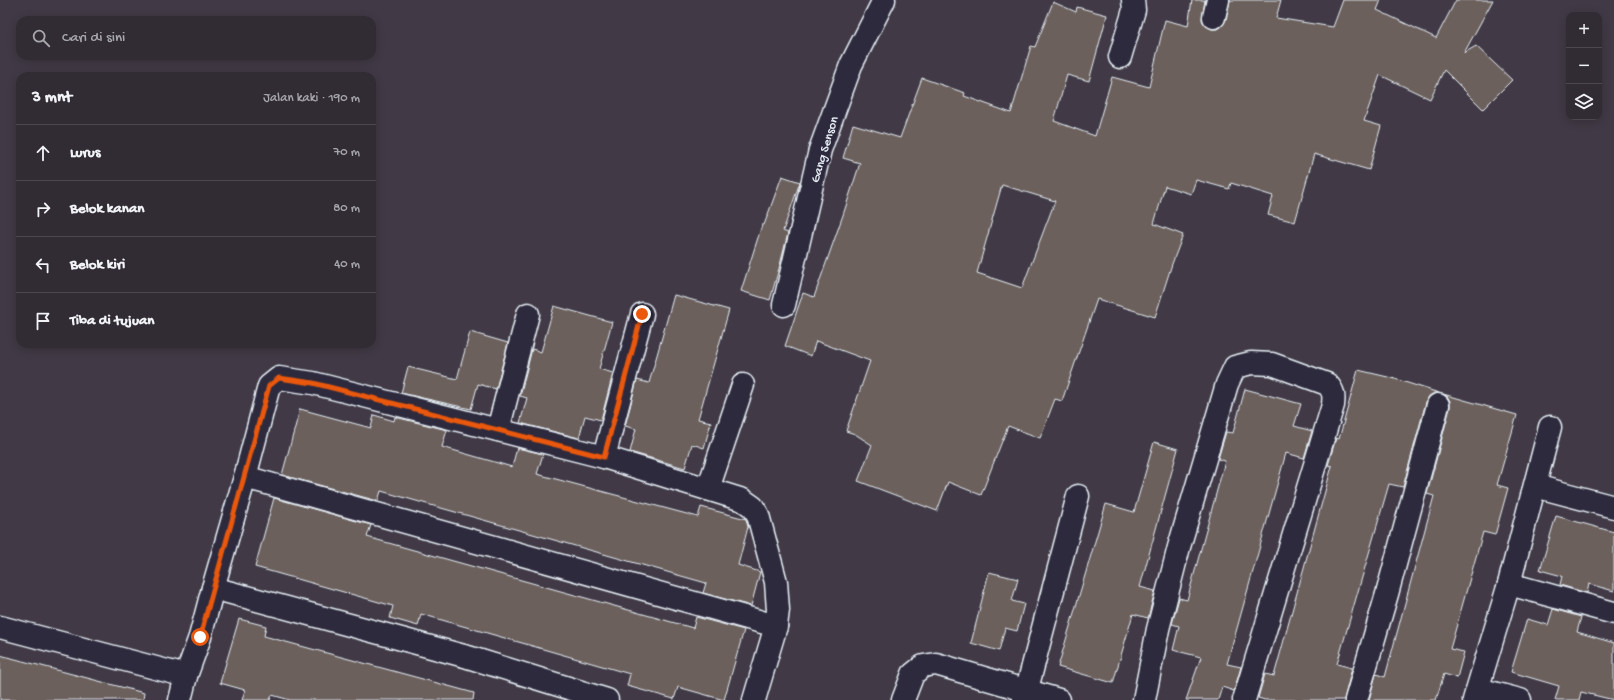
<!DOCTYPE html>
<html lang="id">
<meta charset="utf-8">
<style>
body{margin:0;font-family:"Gochi Hand",sans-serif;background:#39343c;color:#f1f3f6}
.controls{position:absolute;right:12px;top:12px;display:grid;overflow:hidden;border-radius:8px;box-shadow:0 2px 10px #0003}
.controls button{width:36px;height:36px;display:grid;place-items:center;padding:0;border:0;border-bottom:1px solid #4c484f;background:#312c34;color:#f1f3f6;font:20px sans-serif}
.stop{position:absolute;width:12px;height:12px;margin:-9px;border:3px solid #ea580c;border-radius:50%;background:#fff}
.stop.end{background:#ea580c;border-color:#fff;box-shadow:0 1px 4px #0008}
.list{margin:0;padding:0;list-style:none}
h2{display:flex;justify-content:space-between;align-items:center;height:52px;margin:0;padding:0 16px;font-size:17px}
h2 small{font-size:13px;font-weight:400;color:#a8a7ac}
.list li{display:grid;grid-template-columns:26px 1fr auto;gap:12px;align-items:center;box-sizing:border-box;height:56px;padding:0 16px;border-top:1px solid #4c484f}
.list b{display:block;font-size:15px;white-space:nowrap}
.list em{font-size:13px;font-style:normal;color:#a8a7ac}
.icon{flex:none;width:22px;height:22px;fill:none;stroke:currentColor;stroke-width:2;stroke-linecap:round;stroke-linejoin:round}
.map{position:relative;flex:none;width:1614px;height:700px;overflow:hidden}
.search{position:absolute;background:#312c34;box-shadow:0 2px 10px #0003;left:16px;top:16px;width:360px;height:44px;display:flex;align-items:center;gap:10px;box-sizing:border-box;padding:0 14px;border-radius:12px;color:#a8a7ac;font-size:15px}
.panel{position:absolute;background:#312c34;box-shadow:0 2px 10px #0003;left:16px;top:72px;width:360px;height:276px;border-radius:12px}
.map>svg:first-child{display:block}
</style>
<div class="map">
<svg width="1614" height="700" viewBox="0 0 1614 700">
<rect width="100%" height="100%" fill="#413a46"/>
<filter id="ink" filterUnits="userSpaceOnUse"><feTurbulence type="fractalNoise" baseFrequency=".025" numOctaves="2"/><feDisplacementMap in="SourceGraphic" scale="8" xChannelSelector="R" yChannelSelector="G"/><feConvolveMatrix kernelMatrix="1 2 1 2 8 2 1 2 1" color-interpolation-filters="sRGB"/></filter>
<g filter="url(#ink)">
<g fill="#6c605b" stroke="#e8f1f8" fill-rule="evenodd">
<path d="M1192,0H1205L1202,20L1206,26L1212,29H1218L1223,25L1226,20L1230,0H1281L1276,18L1333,27L1343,0H1381L1377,10L1436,38L1456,0H1493L1464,53L1476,46L1512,80L1483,109L1444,70L1430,99L1380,75L1364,121L1381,126L1369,170L1314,154L1295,222L1268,215L1273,196L1231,183L1229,189L1196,180L1191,194L1165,186L1154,224L1183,235L1172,264L1155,317L1097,299L1062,401L1055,399L1040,438L1008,426L981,495L948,482L937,511L858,481L872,445L855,434L846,431L870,361L816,341L811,356L785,346L803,293L814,297L843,215L860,163L843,158L853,124L900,138L922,78L965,93L964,96L1011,113L1031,46L1035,47L1053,2L1076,12L1077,7L1107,15L1089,81L1067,75L1054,121L1095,136L1112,77L1149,87L1165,20L1188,26ZM1002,185L1055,201L1022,288L977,273Z"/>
<path d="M782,176L800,182L783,231L788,233L780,265L770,300L741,291L762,225H764Z"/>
<path d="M674,295L729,310L698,419L711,422L704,448L692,444L685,468L630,452L636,429L625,426L637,380L649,383Z"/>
<path d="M554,306L612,322L599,369L613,373L601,420L585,416L579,438L520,423L527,398L520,396L532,349L541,352Z"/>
<path d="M470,332L508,343L496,389L478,384L471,409L401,393L408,367L457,379Z"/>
<path d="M1358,370L1392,378L1439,393H1434L1429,396L1426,402L1403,487L1389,484L1337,664L1352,668L1344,700H1265L1258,698L1265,674L1274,676L1332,466L1328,465L1336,438L1339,439Z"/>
<path d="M1245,389L1301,404L1294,426L1312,431L1304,458L1286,453L1227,664L1241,667L1234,691L1222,687L1218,700H1186L1201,657L1173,650L1179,626L1172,624L1179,598L1187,600L1225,461L1218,459L1226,432L1233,433Z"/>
<path d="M1443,394L1517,415L1497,485L1508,488L1495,535L1483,532L1450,649L1464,652L1457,678L1444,674L1436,700H1369L1376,674L1385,677L1434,496L1427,494L1450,408V401L1447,396Z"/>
<path d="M300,409L371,428L374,415L394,421L395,417L447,430L442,447L512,467L517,448L543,454L537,474L698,517L701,507L746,519L748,527L738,565L760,572L751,606L703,593L706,583L381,491L378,501L282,475Z"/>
<path d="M1154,442L1178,449L1140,587L1155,591L1148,618L1133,614L1113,683L1058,667L1106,504L1134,512Z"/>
<path d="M274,498L371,525L367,537L693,628L696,617L744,630L724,700L678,687L674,699L627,686L630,674L421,614L418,626L390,618L393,606L255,567Z"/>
<path d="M1556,516L1614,532V591L1589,584L1587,593L1560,585L1562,576L1540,570Z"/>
<path d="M989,572L1018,579L1012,601L1024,604L1017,631L1005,628L999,651L971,643Z"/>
<path d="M1553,609L1581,617L1577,632L1614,643V700L1581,692L1579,700H1555L1559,686L1511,672L1527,619L1548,625Z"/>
<path d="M239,619L266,626L264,636L474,693L473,700H290L272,695L270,700H242L245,690L220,683Z"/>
<path d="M0,655L144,693L143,700H0Z"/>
</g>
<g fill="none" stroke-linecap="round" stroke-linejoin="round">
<defs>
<g id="minor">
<path d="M1214,17L1218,0"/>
<path d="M1120,57L1134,10L1133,0"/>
<path d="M784,305L820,150L851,65L884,0"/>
<path d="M498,430L528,314"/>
<path d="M604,457L642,314"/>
<path d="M245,477L776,626"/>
<path d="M1535,486L1614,507"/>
<path d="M708,489L743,385"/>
<path d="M1509,584L1614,613"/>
<path d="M213,588L245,477L269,386L279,378L313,383L604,457L743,500L753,507L758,515L776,582L778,610L776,626L754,700"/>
<path d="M0,627L186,676"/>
<path d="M1478,689L1520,700"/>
<path d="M180,700L186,676L200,637L213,588L468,657L607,700"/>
<path d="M903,700L913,674L923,666L936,664L1059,700"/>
<path d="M1024,700L1078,496"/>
<path d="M1144,700L1158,629L1179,547L1227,384L1235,367L1251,363L1272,364L1327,384C1334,391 1334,396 1333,405L1244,700"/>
<path d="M1356,700L1387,594L1438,405"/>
<path d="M1474,700L1509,584L1550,427"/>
</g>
</defs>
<use href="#minor" stroke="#e8f1f8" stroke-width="25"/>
<use href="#minor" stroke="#2f2a3d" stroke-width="22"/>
</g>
</g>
<g fill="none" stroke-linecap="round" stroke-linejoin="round" filter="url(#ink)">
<path stroke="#ea580c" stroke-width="5" d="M200,637L269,386L279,378L313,383L604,457L642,314"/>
</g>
<g text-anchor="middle" stroke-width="4" stroke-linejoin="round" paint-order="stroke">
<g font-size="13" fill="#e8f1f8" stroke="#2f2a3d">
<text transform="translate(823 149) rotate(-73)" y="5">Gang Senson</text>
</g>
</g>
</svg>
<div class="controls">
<button>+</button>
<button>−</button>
<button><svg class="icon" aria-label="layers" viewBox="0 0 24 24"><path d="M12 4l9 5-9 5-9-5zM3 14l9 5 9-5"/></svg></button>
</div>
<div class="stop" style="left:200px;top:637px"></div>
<div class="stop end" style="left:642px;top:314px"></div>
<div class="search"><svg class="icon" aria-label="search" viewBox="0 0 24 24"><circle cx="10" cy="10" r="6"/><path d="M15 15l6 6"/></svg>Cari di sini</div>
<section class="panel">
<h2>3 mnt<small>Jalan kaki · 190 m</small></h2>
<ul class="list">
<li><svg class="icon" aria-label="ahead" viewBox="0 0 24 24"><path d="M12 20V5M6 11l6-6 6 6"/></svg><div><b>Lurus</b></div><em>70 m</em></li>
<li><svg class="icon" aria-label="right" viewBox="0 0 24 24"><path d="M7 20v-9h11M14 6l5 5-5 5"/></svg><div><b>Belok kanan</b></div><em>80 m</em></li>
<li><svg class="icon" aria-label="left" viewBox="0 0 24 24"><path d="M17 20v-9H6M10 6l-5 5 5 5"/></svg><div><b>Belok kiri</b></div><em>40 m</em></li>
<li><svg class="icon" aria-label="arrive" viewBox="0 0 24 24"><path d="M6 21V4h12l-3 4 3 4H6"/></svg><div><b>Tiba di tujuan</b></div></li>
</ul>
</section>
</div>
